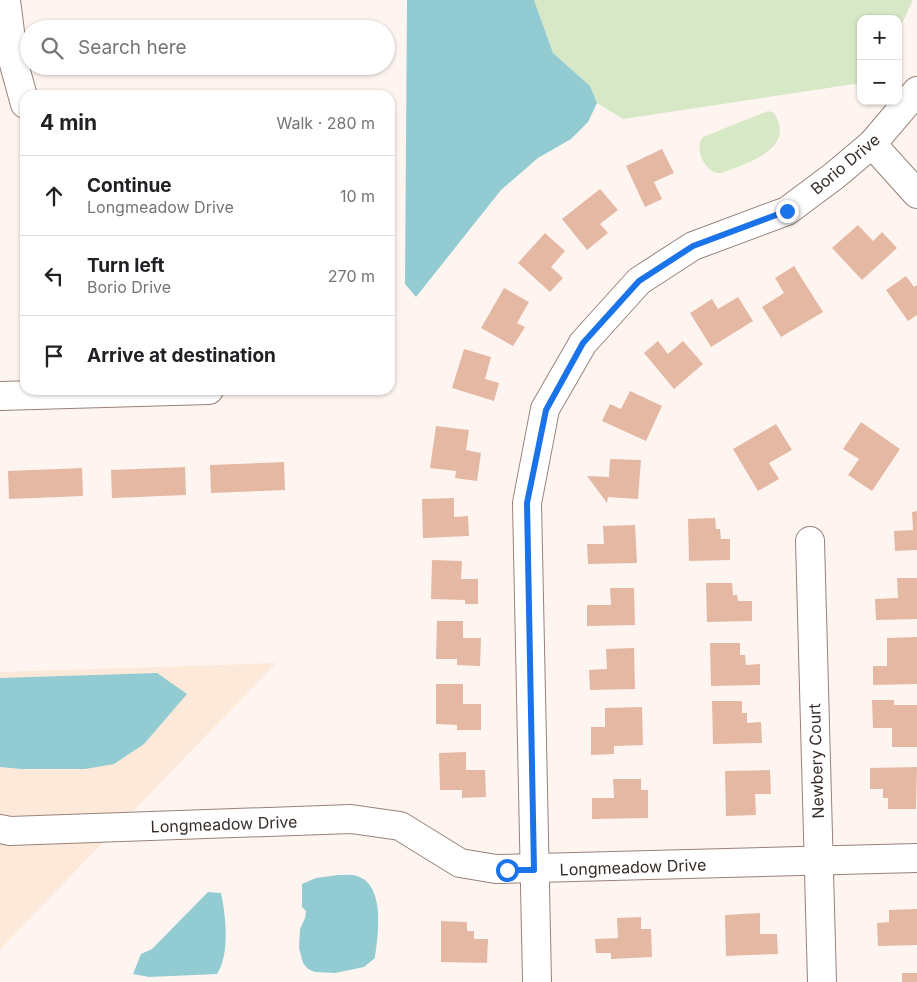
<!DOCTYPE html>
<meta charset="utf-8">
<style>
body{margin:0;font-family:Inter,sans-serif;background:#f6f6f6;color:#202124}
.controls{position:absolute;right:15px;top:15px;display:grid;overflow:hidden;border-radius:10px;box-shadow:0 1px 4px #0004}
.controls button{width:45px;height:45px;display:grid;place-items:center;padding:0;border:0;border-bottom:1px solid #e0e0e0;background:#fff;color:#202124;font:25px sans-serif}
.stop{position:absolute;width:15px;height:15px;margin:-11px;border:4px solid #1a73e8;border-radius:50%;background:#fff}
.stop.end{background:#1a73e8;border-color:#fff;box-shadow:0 1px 5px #0008}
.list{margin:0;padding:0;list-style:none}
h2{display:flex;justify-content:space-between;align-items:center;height:65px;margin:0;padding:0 20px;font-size:21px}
h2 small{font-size:16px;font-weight:400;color:#757577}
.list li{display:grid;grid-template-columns:32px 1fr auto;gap:15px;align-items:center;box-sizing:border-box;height:80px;padding:0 20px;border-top:1px solid #e0e0e0}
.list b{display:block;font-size:19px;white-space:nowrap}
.list p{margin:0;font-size:16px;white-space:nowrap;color:#757577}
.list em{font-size:16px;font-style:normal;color:#757577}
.icon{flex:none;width:28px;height:28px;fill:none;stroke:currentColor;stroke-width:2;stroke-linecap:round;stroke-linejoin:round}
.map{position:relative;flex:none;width:917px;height:982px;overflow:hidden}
.search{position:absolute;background:#fff;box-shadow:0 1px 4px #0004;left:20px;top:20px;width:375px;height:55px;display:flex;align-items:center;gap:12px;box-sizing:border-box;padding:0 18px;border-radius:28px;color:#757577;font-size:19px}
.panel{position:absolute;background:#fff;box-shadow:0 1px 4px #0004;left:20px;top:90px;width:375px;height:305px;border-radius:15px}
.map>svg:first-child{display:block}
</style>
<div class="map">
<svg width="917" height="982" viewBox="0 0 917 982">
<rect width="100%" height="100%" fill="#fff5f0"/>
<path fill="#fde9d9" d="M276,663L60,887L0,949V672Z"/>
<g fill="#d6e8c6">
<path d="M534,0H913L898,32V19H861V83L623,119L597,103L590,86L553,53Z"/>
<path d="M768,111L774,113C797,149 747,163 722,173C706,175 693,149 703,137Z"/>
</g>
<g fill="#92cbd2">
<path d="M407,0H534L553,53L590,86L597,103L588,122L571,139L538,158L501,190L416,297L405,284Z"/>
<path d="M157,673L187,694L144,744L114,764L85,769H22L0,767V678Z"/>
<path d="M338,875C344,875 352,874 357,876C386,885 378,936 375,958L364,967L335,973L315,972L308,969L303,963L299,948L300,929L305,918L306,911L302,907V884L316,878Z"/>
<path d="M208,892L221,893C226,917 230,954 217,974L149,977L133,974L141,954L152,949Z"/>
</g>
<g fill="#e5b8a4">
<path d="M662,149L674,173L654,182L662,199L645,207L626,166Z"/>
<path d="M600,189L618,210L600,224L608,233L587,250L562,219Z"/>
<path d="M858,225L873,241L882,232L897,248L862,280L832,248Z"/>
<path d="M545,233L565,251L551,267L563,278L550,292L518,263Z"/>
<path d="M794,266L823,312L781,337L762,307L784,293L775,278Z"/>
<path d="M906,276L914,287L917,285V315L908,321L886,290Z"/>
<path d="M504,288L529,302L517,323L525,327L513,346L481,328Z"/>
<path d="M738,297L753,321L711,347L690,313L712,299L718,309Z"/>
<path d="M658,341L668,354L683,341L703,364L674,389L644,353Z"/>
<path d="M464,349L491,357L485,379L499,383L494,401L452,388Z"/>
<path d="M630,391L662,406L646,441L602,421L610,404L621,409Z"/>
<path d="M861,422L900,449L872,491L848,475L859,459L843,449Z"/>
<path d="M776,424L792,450L769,463L779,479L758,491L733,449Z"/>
<path d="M436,426L469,430L466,450L481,453L477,481L455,478L456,471L430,468Z"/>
<path d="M610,459L641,460L638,499L608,497L607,503L587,476L609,477Z"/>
<path d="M284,462L285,490L211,493L210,465Z"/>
<path d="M185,467L186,495L112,498L111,470Z"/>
<path d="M82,468L83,496L9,499L8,471Z"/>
<path d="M454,498V517L468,516L469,536L423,538L422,499Z"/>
<path d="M917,511V550L895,551L894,531L913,530L912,512Z"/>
<path d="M715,518L716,529H720L721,539H730V560L689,561L688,519Z"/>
<path d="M635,525L637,563L588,564L587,544H604L603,526Z"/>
<path d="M432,560L462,561L461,579H478V604H465V600L431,599Z"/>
<path d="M897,578H917V619L876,620L875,599L898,598Z"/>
<path d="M706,583H732L733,595H737L738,601H752V621L707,622Z"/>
<path d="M610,588H634L635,625L587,626V605H611Z"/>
<path d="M437,621H463V638H481L480,666L457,665V659H436Z"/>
<path d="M917,637V684L873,685V666H887V638Z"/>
<path d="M710,643H740V655H745L746,665L760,664V685L711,686Z"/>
<path d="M634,648L635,689L590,690L589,670L607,669L606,649Z"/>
<path d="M436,684H463V704H481V730H457V725L436,724Z"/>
<path d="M872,700H894V705H917V747H892V728H873Z"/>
<path d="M712,701H742V713H747V723L761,722L762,743L713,744Z"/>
<path d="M642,707L643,745L614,746V754L591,755V727H605V708Z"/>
<path d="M466,752V770H485L486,797L462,798V790H440L439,753Z"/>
<path d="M917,767L916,809H888V798H883V789H870V768Z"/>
<path d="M770,770L771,794H755L756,815L726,816L725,771Z"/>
<path d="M613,779H641V790H648V818L592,819V798H614Z"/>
<path d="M917,909V945L878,946L877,923L889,922V910Z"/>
<path d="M760,913V934H777L778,954L726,956L725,915Z"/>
<path d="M641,917V929H651L652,957L611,959V953H596L595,939L618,938L617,918Z"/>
<path d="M441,921L467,922V931H474V939H488L487,963L441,962Z"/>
<rect x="902" y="973" width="15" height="9"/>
</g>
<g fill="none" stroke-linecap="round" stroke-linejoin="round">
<defs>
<g id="minor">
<path d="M6,0L14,64L25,104"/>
<path d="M872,144L917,194"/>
<path d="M0,396L209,390"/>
<path d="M810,541L822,982"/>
<path d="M0,829L10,831L351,819L400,826L460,863L496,869L917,858"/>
<path d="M537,982L527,503L545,409L583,343L639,281L693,246L787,211L834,176L872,144L917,91"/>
</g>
</defs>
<use href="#minor" stroke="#988278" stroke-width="30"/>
<use href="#minor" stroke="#fff" stroke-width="28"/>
</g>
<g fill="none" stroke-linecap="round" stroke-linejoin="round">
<path stroke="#1a73e8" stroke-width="6" d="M507,870H534L527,503L546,410L583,343L639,281L693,246L787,211"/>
</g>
<g text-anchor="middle" stroke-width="4" stroke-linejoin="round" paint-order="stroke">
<g font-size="16" fill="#362d29" stroke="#fff">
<text transform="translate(845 164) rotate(-40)" y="6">Borio Drive</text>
<text transform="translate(816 761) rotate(-92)" y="6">Newbery Court</text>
<text transform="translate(224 824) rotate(-2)" y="6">Longmeadow Drive</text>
<text transform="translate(633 867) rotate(-2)" y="6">Longmeadow Drive</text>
</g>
</g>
</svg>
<div class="controls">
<button>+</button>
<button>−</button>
</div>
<div class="stop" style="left:507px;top:870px"></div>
<div class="stop end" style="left:787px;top:211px"></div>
<div class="search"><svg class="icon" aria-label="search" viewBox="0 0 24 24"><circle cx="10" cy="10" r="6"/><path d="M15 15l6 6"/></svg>Search here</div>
<section class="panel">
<h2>4 min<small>Walk · 280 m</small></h2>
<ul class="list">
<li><svg class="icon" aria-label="ahead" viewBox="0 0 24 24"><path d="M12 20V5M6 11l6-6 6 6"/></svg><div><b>Continue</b><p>Longmeadow Drive</p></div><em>10 m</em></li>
<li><svg class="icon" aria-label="left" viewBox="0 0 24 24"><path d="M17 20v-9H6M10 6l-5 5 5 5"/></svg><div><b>Turn left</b><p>Borio Drive</p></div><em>270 m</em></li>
<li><svg class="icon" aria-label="arrive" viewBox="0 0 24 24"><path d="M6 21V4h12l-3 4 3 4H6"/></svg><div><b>Arrive at destination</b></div></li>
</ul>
</section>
</div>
